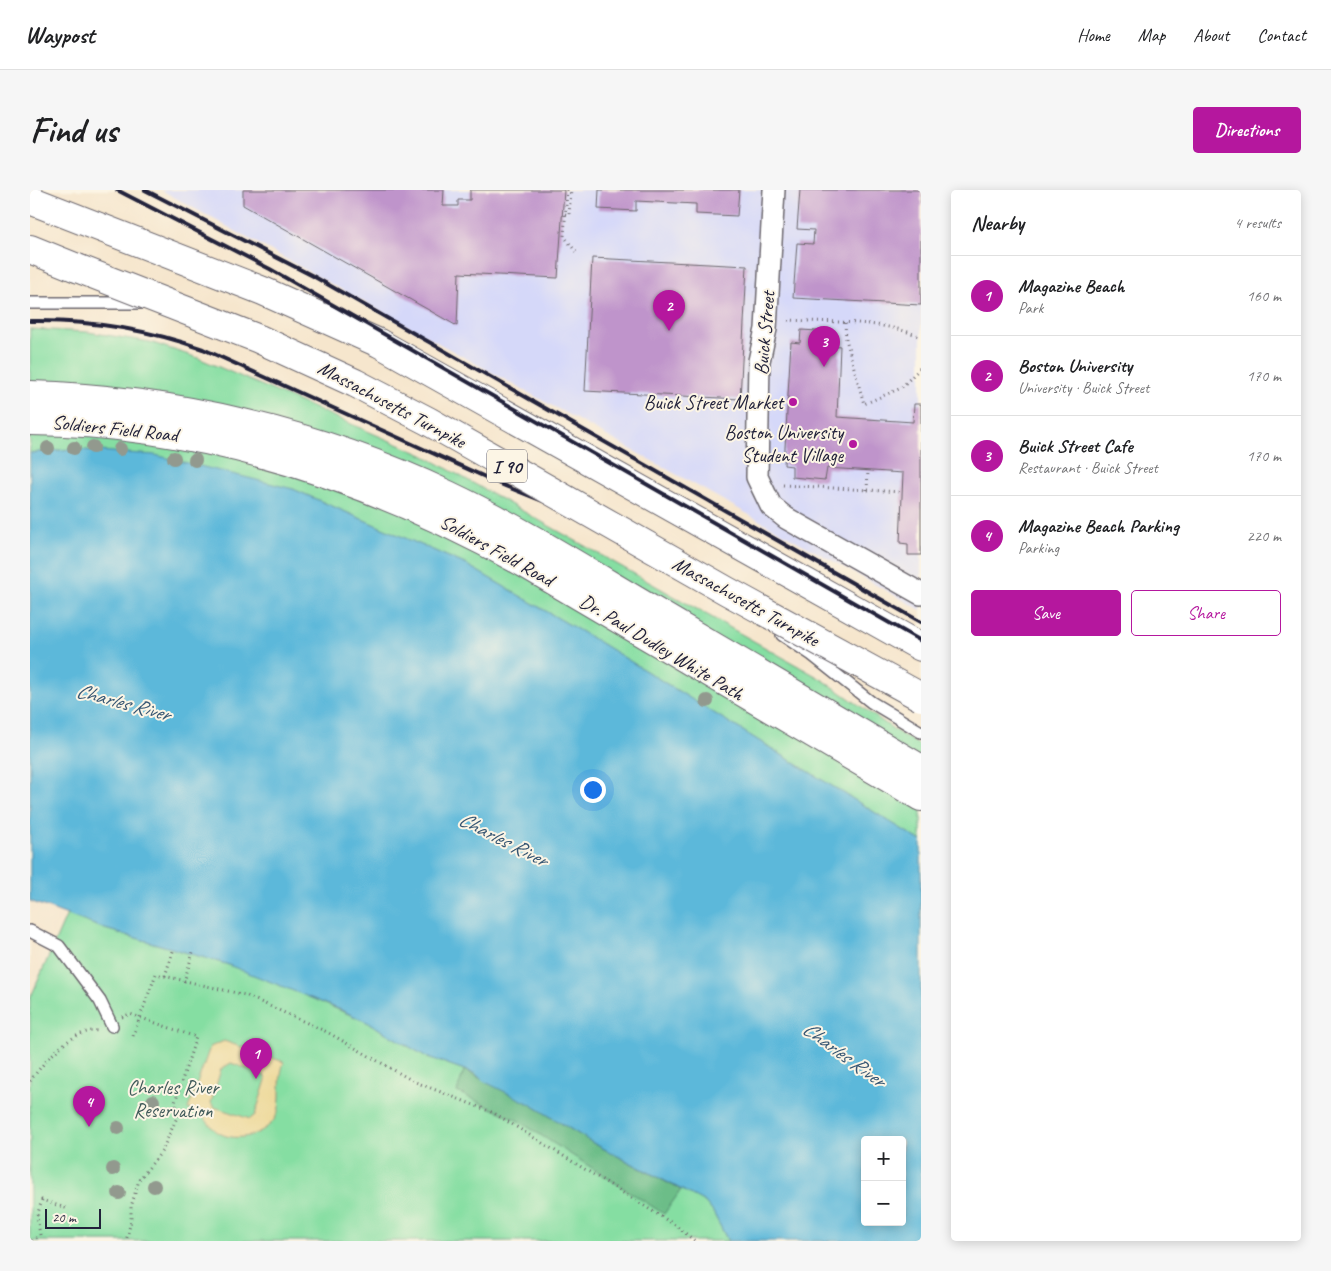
<!DOCTYPE html>
<meta charset="utf-8">
<style>
body{margin:0;font-family:Caveat,sans-serif;background:#f6f6f6;color:#202124}
.controls{position:absolute;right:15px;bottom:15px;display:grid;overflow:hidden;border-radius:5px;box-shadow:0 2px 12px #0003}
.controls button{width:45px;height:45px;display:grid;place-items:center;padding:0;border:0;border-bottom:1px solid #e0e0e0;background:#fff;color:#202124;font:25px sans-serif}
.scale{position:absolute;left:15px;bottom:12px;width:56px;box-sizing:border-box;padding-left:5px;border:2px solid #22223b;border-top:0;font-size:14px;line-height:18px;white-space:nowrap;color:#22223b;-webkit-text-stroke:4px #fcf5e5;paint-order:stroke}
.you{position:absolute;left:562px;top:599px;width:18px;height:18px;margin:-12px;border:4px solid #fff;border-radius:50%;background:#1a73e8;box-shadow:0 0 0 8px #1a73e833}
.badge{display:grid;place-items:center;width:32px;height:32px;border-radius:50%;background:#b5179e;color:#fff;font-size:16px;font-weight:700}
.pin{position:absolute;translate:-50% -41px;filter:drop-shadow(0 1px 2px #0008)}
.pin::after{content:'';position:absolute;top:26px;width:18px;height:15px;background:inherit;clip-path:polygon(0 0,100% 0,50% 100%)}
.list{margin:0;padding:0;list-style:none}
h2{display:flex;justify-content:space-between;align-items:center;height:65px;margin:0;padding:0 20px;font-size:21px}
h2 small{font-size:16px;font-weight:400;color:#757577}
.list li{display:grid;grid-template-columns:32px 1fr auto;gap:15px;align-items:center;box-sizing:border-box;height:80px;padding:0 20px;border-top:1px solid #e0e0e0}
.list b{display:block;font-size:19px;white-space:nowrap}
.list p{margin:0;font-size:16px;white-space:nowrap;color:#757577}
.list em{font-size:16px;font-style:normal;color:#757577}
.actions{display:flex;gap:10px;padding:15px 20px}
.actions a{flex:1;padding:11px 0;border:1px solid #b5179e;border-radius:5px;text-align:center;font-size:18px;color:#b5179e}
.actions .main{background:#b5179e;color:#fff}
.map{position:relative;flex:none;width:891px;height:1051px;overflow:hidden;border-radius:5px}
header{display:flex;align-items:center;gap:30px;box-sizing:border-box;height:70px;padding:0 25px;background:#fff;border-bottom:1px solid #e0e0e0}
header strong{font-size:24px}
nav{display:flex;gap:28px;margin-inline-start:auto;font-size:18px}
.intro{display:flex;align-items:center;justify-content:space-between;box-sizing:border-box;height:120px;padding:0 30px}
h1{margin:0;font-size:35px}
.button{padding:12px 22px;border-radius:5px;background:#b5179e;color:#fff;font-size:18px;font-weight:700}
main{display:flex;gap:30px;padding:0 30px}
aside{flex:1;background:#fff;border-radius:5px;box-shadow:0 2px 12px #0003}
.map>svg:first-child{display:block}
</style>
<header>
<strong>Waypost</strong>
<nav><a>Home</a><a>Map</a><a>About</a><a>Contact</a></nav>
</header>
<div class="intro"><h1>Find us</h1><a class="button">Directions</a></div>
<main>
<div class="map">
<svg width="891" height="1051" viewBox="0 0 891 1051">
<rect width="100%" height="100%" fill="#fcf5e5"/>
<filter id="ink" filterUnits="userSpaceOnUse"><feTurbulence type="fractalNoise" baseFrequency=".02" numOctaves="2"/><feDisplacementMap in="SourceGraphic" scale="10" xChannelSelector="R" yChannelSelector="G"/><feConvolveMatrix kernelMatrix="1 2 1 2 8 2 1 2 1" color-interpolation-filters="sRGB"/></filter>
<filter id="wash" filterUnits="userSpaceOnUse"><feTurbulence type="fractalNoise" baseFrequency=".0096" numOctaves="4" result="noise"/><feDisplacementMap in="SourceGraphic" scale="20" xChannelSelector="R" yChannelSelector="G"/><feGaussianBlur stdDeviation="1.12" result="paint"/><feColorMatrix in="noise" values="0 0 0 0 0 0 0 0 0 0 0 0 0 0 0 0 0 1.4 0 .05"/><feComposite in="paint" operator="in"/></filter>
<g filter="url(#wash)">
<rect width="100%" height="100%" fill="#f6e6cd"/>
<path fill="#d5d8f9" d="M131,0H891V420L642,282Z"/>
<g fill="#85dea2" stroke="#54806e">
<path d="M0,139L58,142L120,152L168,168L393,265L793,490L869,543L891,556V651L569,452L437,375L263,299L41,259L0,263Z"/>
<path d="M37,724L75,739L196,774L235,788L339,833L395,866L446,884L453,891L675,1012L683,1022L698,1051H0V809Z"/>
</g>
<path fill="#6cbd88" stroke="#477062" d="M434,880L500,914L563,953L651,1000L634,1024L487,930L427,902Z"/>
<path fill="#eeda9e" stroke="#887e6c" fill-rule="evenodd" d="M194,851L254,872C243,902 263,927 225,944C215,948 201,949 191,944C177,937 177,923 158,919L180,857ZM201,873L234,885L236,890L225,925L220,929L184,917L181,913L191,879Z"/>
<path fill="#5cb8da" stroke="#3f6d8a" fill-rule="evenodd" d="M41,259L125,265L263,299L437,375L569,452L891,651V1051H698L683,1022L675,1012L563,953L500,914L453,891L446,884L395,866L339,833L311,820L196,774L75,739L0,711V263ZM835,950H872V1032H835Z"/>
<g id="blocks">
<g fill="#bf94cb">
<path d="M213,0H414L413,16H428V10H440V0H534L528,88L429,83L427,136L213,15Z"/>
<path d="M569,0H709L707,26L666,24V14L606,11V21L568,19Z"/>
<path d="M770,0H891V115L763,108L767,53L783,54L784,40L767,39Z"/>
<path d="M562,68L717,76L710,209L555,201Z"/>
<path d="M771,140L804,142L801,155L810,156L807,227L883,232L884,214H891V365H878V354L870,353L873,283L797,278L795,290L762,287V276L754,275L761,152L770,153Z"/>
</g>
</g>
</g>
<g filter="url(#ink)">
<use href="#blocks" fill-opacity="0" stroke="#6c676e" stroke-width="1"/>
<g fill="none" stroke-linecap="round" stroke-linejoin="round">
<defs>
<g id="service">
<path d="M0,113H111"/>
<path d="M752,445L782,465L841,512L891,542"/>
<path d="M0,741L29,756L70,811L82,836"/>
</g>
<path id="minor" d="M744,0L736,139L729,171L727,287L741,316L756,328L891,404"/>
<g id="motorway">
<path d="M0,10L233,101L349,153L891,457"/>
<path d="M0,59L47,78"/>
<path d="M0,205C144,209 288,243 418,305C492,340 562,385 632,426C719,477 805,528 891,579"/>
<path d="M0,231C176,232 342,288 494,373L891,607"/>
</g>
</defs>
<use href="#service" stroke="#6c676e" stroke-width="14"/>
<use href="#minor" stroke="#6c676e" stroke-width="24"/>
<use href="#motorway" stroke="#6c676e" stroke-width="30"/>
<g stroke="#6c676e" stroke-width="3" stroke-dasharray="1 4" stroke-linecap="butt">
<path d="M537,0L534,46L546,62"/>
<path d="M535,24L539,25L541,0"/>
<path d="M758,130C802,133 850,129 891,147"/>
<path d="M815,133L816,149L834,214L871,198L891,177"/>
<path d="M753,295L872,302"/>
<path d="M837,300L838,281"/>
<path d="M135,786L144,758"/>
<path d="M154,792L163,762"/>
<path d="M92,827L100,824L166,847L145,912L148,925L132,961L109,990L101,1017V1031L96,1051"/>
<path d="M103,846L126,784L215,805L297,842L383,891L464,923L645,1035L665,1051"/>
<path d="M0,891C15,871 42,838 69,841"/>
<path d="M2,1051L10,1045L7,1026L12,1010L38,1019"/>
</g>
<use href="#service" stroke="#fff" stroke-width="11"/>
<use href="#minor" stroke="#fff" stroke-width="21"/>
<use href="#motorway" stroke="#fff" stroke-width="28"/>
<g stroke="#22223b" stroke-width="4">
<path d="M87,0L240,79L891,451"/>
<path d="M115,0L283,86L891,432"/>
<path d="M0,131C60,130 117,139 173,159L475,296L588,341L664,375L705,395L891,499"/>
</g>
<defs>
<path id="motorway-bridge" d="M47,78L229,149L325,193L398,231L697,401L891,507"/>
</defs>
<use href="#motorway-bridge" stroke="#6c676e" stroke-width="30" stroke-linecap="butt"/>
<use href="#motorway-bridge" stroke="#fff" stroke-width="28"/>
</g>
<g fill="#92998e">
<circle cx="63" cy="257" r="7"/>
<circle cx="18" cy="258" r="7"/>
<circle cx="44" cy="258" r="7"/>
<circle cx="90" cy="259" r="7"/>
<circle cx="144" cy="268" r="7"/>
<circle cx="165" cy="270" r="7"/>
<circle cx="677" cy="511" r="7"/>
<circle cx="123" cy="911" r="7"/>
<circle cx="88" cy="938" r="7"/>
<circle cx="83" cy="979" r="7"/>
<circle cx="124" cy="996" r="7"/>
<circle cx="89" cy="1003" r="7"/>
</g>
</g>
<g fill="#b5179e" stroke="#fcf5e5" stroke-width="2">
<circle cx="763" cy="212" r="5"/>
<circle cx="823" cy="254" r="5"/>
</g>
<g text-anchor="middle" stroke-width="4" stroke-linejoin="round" paint-order="stroke">
<rect fill="#fcf5e5" stroke="#63616e" stroke-width="1" x="457" y="259.5" width="40" height="33" rx="4"/>
<g font-size="19" font-weight="bold" fill="#22223b">
<text x="477" y="283">I 90</text>
</g>
<g font-size="20" fill="#22223b" stroke="#fcf5e5">
<text transform="translate(734 143) rotate(-85)" y="7">Buick Street</text>
<text transform="translate(362 214) rotate(28)" y="7">Massachusetts Turnpike</text>
<text transform="translate(85 238) rotate(6)" y="7">Soldiers Field Road</text>
<text transform="translate(467 360) rotate(29)" y="7">Soldiers Field Road</text>
<text transform="translate(716 411) rotate(29)" y="7">Massachusetts Turnpike</text>
<text transform="translate(632 457) rotate(31)" y="7">Dr. Paul Dudley White Path</text>
</g>
<g font-size="20" fill="#22223b" stroke="#fcf5e5" text-anchor="end">
<text x="753" y="219">Buick Street Market</text>
<text x="813" y="249">Boston University<tspan x="813" dy="23">Student Village</tspan></text>
</g>
<g font-size="20" fill="#405a5a" stroke="#fcf5e5">
<text x="143" y="904">Charles River<tspan x="143" dy="23">Reservation</tspan></text>
</g>
<g font-size="21" font-style="italic" fill="#365673" stroke="#fcf5e5">
<text transform="translate(93 512) rotate(15)" y="7">Charles River</text>
<text transform="translate(473 649) rotate(27)" y="7">Charles River</text>
<text transform="translate(814 864) rotate(36)" y="7">Charles River</text>
</g>
</g>
</svg>
<div class="controls">
<button>+</button>
<button>−</button>
</div>
<div class="scale">20 m</div>
<div class="you"></div>
<div class="pin badge" style="left:226px;top:889px">1</div>
<div class="pin badge" style="left:639px;top:141px">2</div>
<div class="pin badge" style="left:794px;top:177px">3</div>
<div class="pin badge" style="left:59px;top:937px">4</div>
</div>
<aside>
<h2>Nearby<small>4 results</small></h2>
<ul class="list">
<li><span class="badge">1</span><div><b>Magazine Beach</b><p>Park</p></div><em>160 m</em></li>
<li><span class="badge">2</span><div><b>Boston University</b><p>University · Buick Street</p></div><em>170 m</em></li>
<li><span class="badge">3</span><div><b>Buick Street Cafe</b><p>Restaurant · Buick Street</p></div><em>170 m</em></li>
<li><span class="badge">4</span><div><b>Magazine Beach Parking</b><p>Parking</p></div><em>220 m</em></li>
</ul>
<div class="actions"><a class="main">Save</a><a>Share</a></div>
</aside>
</main>
